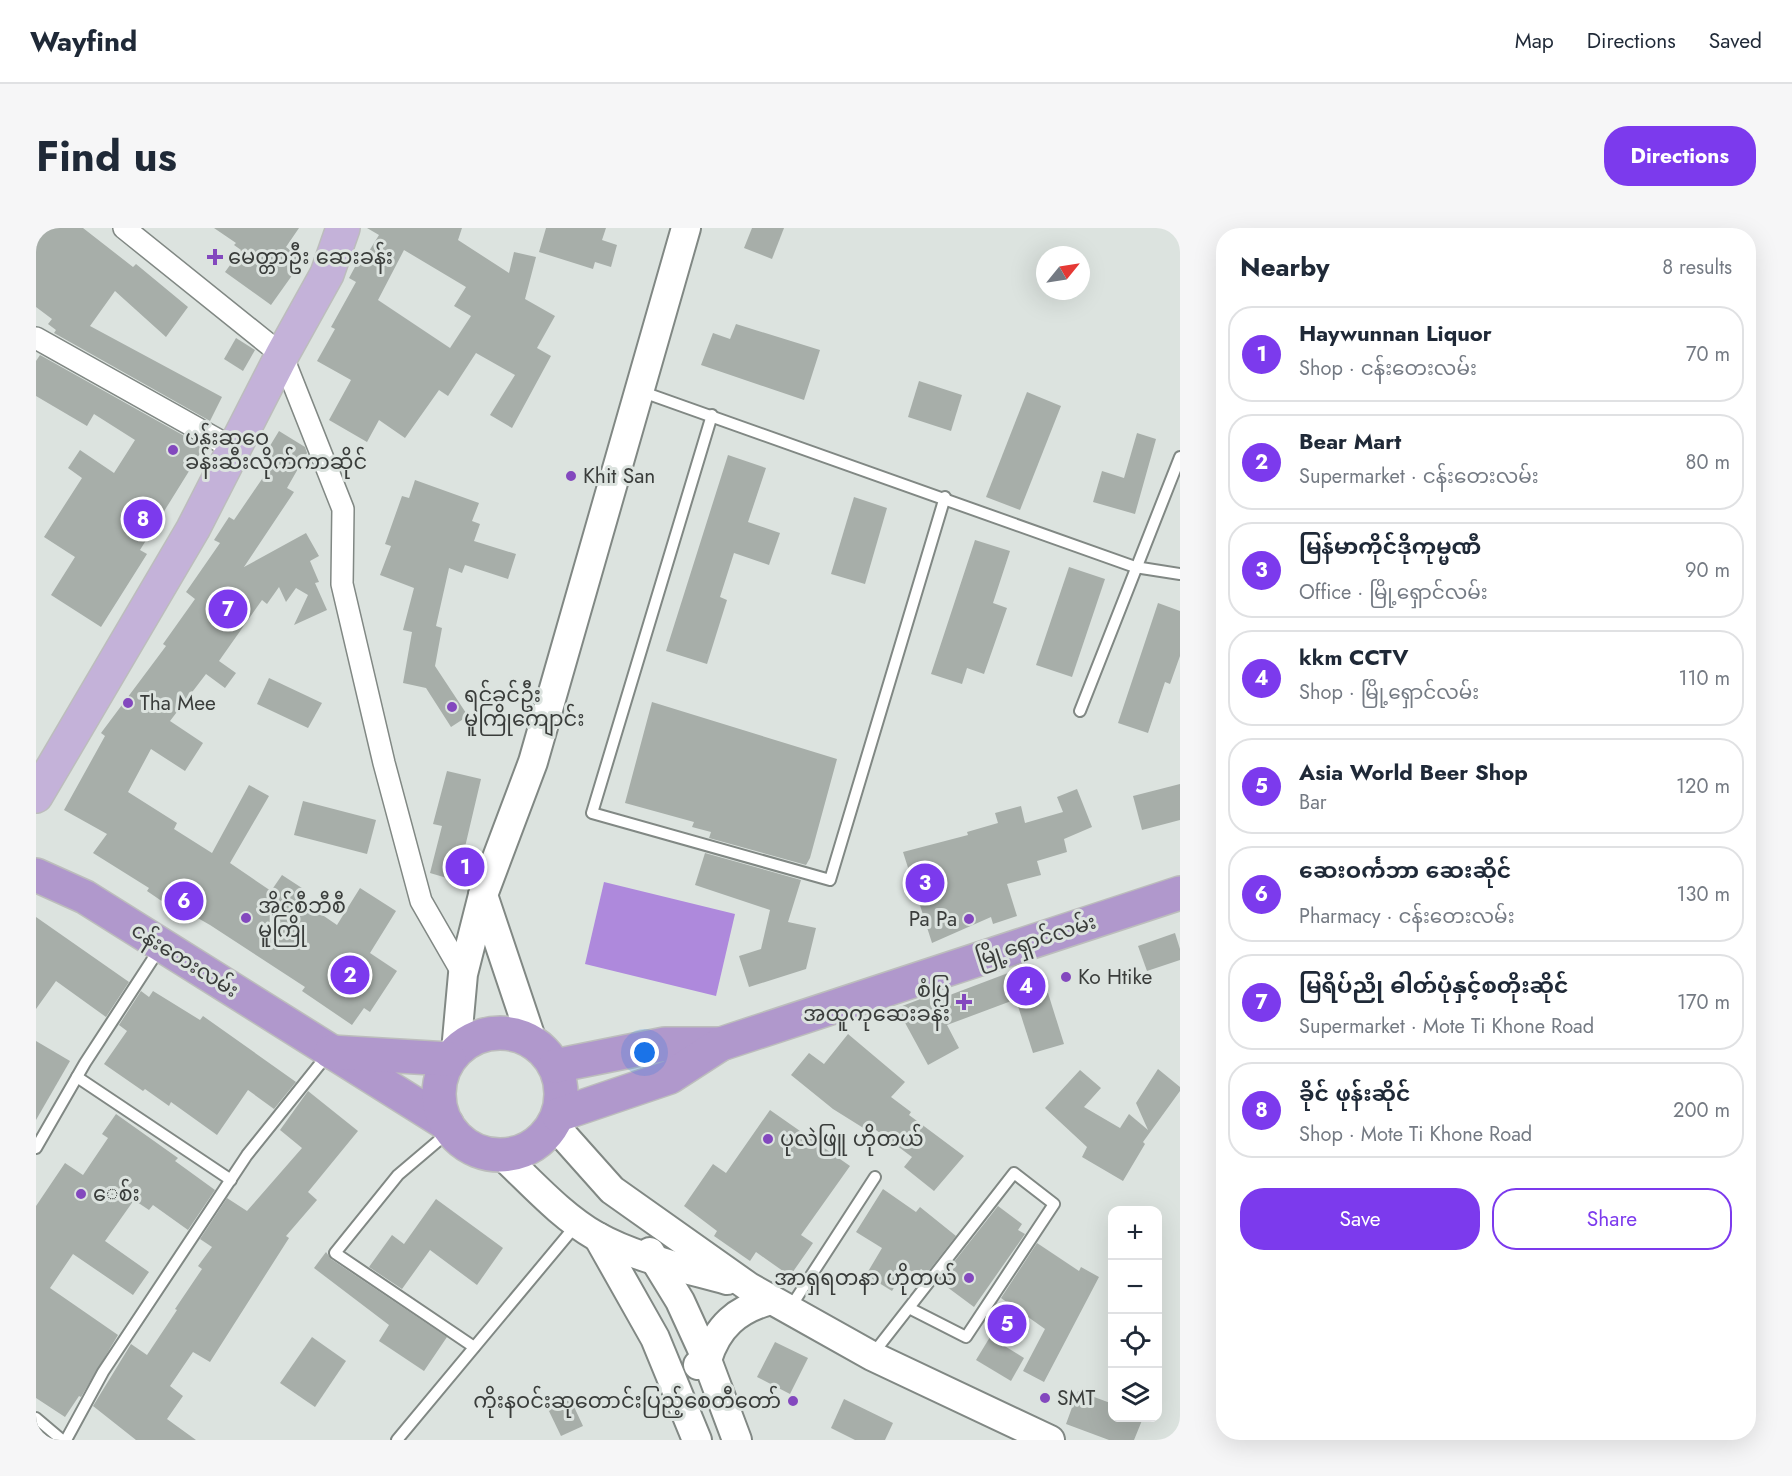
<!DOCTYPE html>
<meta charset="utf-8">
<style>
body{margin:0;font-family:Jost,"Noto Sans Myanmar",sans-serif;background:#f6f6f7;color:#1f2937}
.controls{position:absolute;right:18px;bottom:18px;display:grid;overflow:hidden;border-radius:12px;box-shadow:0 6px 24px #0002}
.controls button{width:54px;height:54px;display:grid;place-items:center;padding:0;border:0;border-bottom:2px solid #e0e1e3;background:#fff;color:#1f2937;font:30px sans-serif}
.compass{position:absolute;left:1000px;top:18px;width:54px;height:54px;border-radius:50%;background:#fff;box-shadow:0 6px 24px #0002;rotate:60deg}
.you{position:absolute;left:609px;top:825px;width:21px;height:21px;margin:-15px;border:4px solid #fff;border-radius:50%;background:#1a73e8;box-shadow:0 0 0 9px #1a73e833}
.badge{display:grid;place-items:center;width:39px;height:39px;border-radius:50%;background:#7c3aed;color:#fff;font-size:20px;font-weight:700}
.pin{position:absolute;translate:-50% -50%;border:3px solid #fff;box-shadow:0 2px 6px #0006}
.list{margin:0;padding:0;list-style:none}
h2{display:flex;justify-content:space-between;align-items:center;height:78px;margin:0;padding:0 24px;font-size:26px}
h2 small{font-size:20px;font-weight:400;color:#747a83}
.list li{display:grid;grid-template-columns:39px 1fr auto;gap:18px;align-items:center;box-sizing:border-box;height:96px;margin:0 12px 12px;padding:0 12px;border:2px solid #e0e1e3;border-radius:24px}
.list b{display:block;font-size:22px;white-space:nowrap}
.list p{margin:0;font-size:20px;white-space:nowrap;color:#747a83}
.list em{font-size:20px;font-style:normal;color:#747a83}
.actions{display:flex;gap:12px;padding:18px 24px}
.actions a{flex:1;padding:14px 0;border:2px solid #7c3aed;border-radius:24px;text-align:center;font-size:21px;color:#7c3aed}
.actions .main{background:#7c3aed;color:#fff}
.icon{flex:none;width:33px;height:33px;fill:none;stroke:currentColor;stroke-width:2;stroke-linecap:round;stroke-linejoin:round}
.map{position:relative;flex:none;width:1144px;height:1212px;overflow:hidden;border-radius:24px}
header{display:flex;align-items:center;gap:36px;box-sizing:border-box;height:84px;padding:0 30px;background:#fff;border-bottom:2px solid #e0e1e3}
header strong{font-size:28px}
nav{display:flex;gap:33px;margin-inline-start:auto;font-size:21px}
.intro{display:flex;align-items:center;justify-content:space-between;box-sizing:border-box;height:144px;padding:0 36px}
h1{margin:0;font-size:42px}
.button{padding:15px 27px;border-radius:24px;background:#7c3aed;color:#fff;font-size:21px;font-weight:700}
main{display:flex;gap:36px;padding:0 36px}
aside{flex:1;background:#fff;border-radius:24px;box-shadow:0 6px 24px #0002}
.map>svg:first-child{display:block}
</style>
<header>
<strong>Wayfind</strong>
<nav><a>Map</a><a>Directions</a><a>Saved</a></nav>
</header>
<div class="intro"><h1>Find us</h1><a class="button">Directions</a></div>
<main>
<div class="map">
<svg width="1144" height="1212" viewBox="0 0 1144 1212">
<rect width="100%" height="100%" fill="#dce3df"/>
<path fill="#ae89dc" d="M568,654L699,686L680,768L549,736Z"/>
<g fill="#a7aea9" fill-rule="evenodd">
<path d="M0,0H47L97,39L100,36L152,79L130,109L79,63L54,98L186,169L174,193L18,105L20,102L12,96L16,91L0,79Z"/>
<path d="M178,0H263L250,19L267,32L235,77L189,44L205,22L198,17L200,15Z"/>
<path d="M331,0H426L422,12L473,45L478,24L500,29L489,71L519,88L501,120L515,128L476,200L454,187L479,147L440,125L412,168L403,162L369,210L343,192L331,214L293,192L315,152L281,133L299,101L295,99L320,54L313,50L326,26L330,28L343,7ZM368,22L430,59L418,78L435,88L414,120L342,72Z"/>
<path d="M510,0H570L566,12L581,17L575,39L559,34L557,41L503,24Z"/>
<path d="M716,0H748L736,31L708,20Z"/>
<path d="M700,96L784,122L768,172L665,137L677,105L694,111Z"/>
<path d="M200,110L219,122L207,143L188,131Z"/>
<path d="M4,127L168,219L104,322L111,326L65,399L15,367L39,329L8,309L46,250L32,240L44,222L78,245L99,212L58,186L51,198L0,168V133Z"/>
<path d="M883,153L926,167L915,203L872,189Z"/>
<path d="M991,164L1025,178L984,282L950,269Z"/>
<path d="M243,203L269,219L271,225L251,260L258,264L208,339L270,305L283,328L274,333L283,354L279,355L291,382L258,397L272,367L260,360L250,374L243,359L231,376L226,372L183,433L200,445L189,460L170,446L134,493L167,515L149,543L115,521L92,564L141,595L138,601L176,625L213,557L233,568L194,635L235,663L246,647L269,662L263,671L301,697L324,660L360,683L334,725L361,743L334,784L328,780L316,797L266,763L269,759L174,697L132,673L130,676L111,663L113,660L57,625L71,606L28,582L69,508L65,505L130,418L127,416L159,371L150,364L184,315L178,312L193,289L198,292L239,232L229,226Z"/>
<path d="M1101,205L1120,211L1099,286L1057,274L1066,243L1088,250Z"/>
<path d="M692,227L730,240L712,294L744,305L733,337L698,325L684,369L691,372L671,436L630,423Z"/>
<path d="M379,252L443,275L436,293L444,296L438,313L480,326L472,351L429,337L426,345L413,340L400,398L406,400L399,438L432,488L415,499L390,460L367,455L376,404L367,402L378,360L344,347L355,318L349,316L366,268L373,270Z"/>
<path d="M818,269L851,280L829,356L795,346Z"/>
<path d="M939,312L974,323L957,375L971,380L948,446L931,440L926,456L895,446Z"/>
<path d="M1033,339L1069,351L1036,449L1000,437Z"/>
<path d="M1122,375L1144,383V428L1134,456L1129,454L1112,505L1082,495Z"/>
<path d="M233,450L286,475L272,500L221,476Z"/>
<path d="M616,474L801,531L774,630L770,637L673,610L675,604L656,599L658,594L589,575Z"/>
<path d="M411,543L445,551L421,653L394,645L406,598L397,596Z"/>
<path d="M1144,556V592L1106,602L1097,568Z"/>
<path d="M1041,561L1056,599L1028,611L1031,624L1001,633L1005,647L971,656L981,688L957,696L955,689L896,715L867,624L932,607L931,604L962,595L959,585L985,578L989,595L1027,584L1021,569Z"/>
<path d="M267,573L340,592L331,626L258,607Z"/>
<path d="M669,625L765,652L752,694L780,700L770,741L713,759L703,728L725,721L734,682L659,657Z"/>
<path d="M0,689L93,754L70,789L20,753L0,781Z"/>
<path d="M1139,705L1144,721V732L1111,743L1102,718Z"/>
<path d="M985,740L989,768L911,797L923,820L892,837L861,780L895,767L898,773Z"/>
<path d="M105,763L113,769L117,763L164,792L167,788L260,854L238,881L212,862L181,907L135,874L133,878L109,861L107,863L68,836L91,803L83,797Z"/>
<path d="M1012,765L1028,816L997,825L981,775Z"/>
<path d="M812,806L869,854L855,869L875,884L873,887L928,928L898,963L868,939L876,929L832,896L829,901L797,881L755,847L773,825L788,836Z"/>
<path d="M0,813L34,833L0,892Z"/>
<path d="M1122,841L1144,859V863L1107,914L1109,916L1087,953L1046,929L1051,919L1009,880L1044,842L1065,860L1048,879L1084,900L1093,886L1112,902L1100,875Z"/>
<path d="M272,863L322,903L272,964L281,972L250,1008L253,1010L174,1134L157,1124L134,1158L147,1168L131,1191L160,1212H100L57,1178L95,1116L111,1127L141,1082L139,1081L166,1041L162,1038L176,1019L164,1011L191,970L211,983L266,920L244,902Z"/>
<path d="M734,882L814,938L765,1007L777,1015L754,1048L720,1024L714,1033L678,1008L681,1003L648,978L677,936L690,945Z"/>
<path d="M80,886L142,930L139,933L179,962L152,1002L117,977L113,982L98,972L69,1013L113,1044L97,1067L37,1026L14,1060L82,1107L45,1169L43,1168L29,1189L0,1170V978L29,935L47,947L72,910L66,906Z"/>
<path d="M847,961L880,984L884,979L920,1008L891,1045L885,1041L880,1047L870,1039L856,1063L830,1047L846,1020L820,1004Z"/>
<path d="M400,971L467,1020L441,1057L394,1022L366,1061L333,1039L356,1007L368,1016Z"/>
<path d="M962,978L986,996L982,1002L989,1006L938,1079L903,1053Z"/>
<path d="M1001,1015L1043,1043L1045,1039L1063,1049L1008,1154L987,1143L1009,1101L965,1070Z"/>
<path d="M290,1024L295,1031L411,1109L388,1143L343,1113L353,1097L278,1040Z"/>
<path d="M276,1109L310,1133L279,1179L244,1155Z"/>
<path d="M954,1109L988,1130L975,1153L940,1132Z"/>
<path d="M739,1114L772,1130L754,1166L721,1149Z"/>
<path d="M1042,1163L1077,1176V1190H1107L1098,1212H1073L1030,1196Z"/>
<path d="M533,1168L547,1198L525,1208L511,1179Z"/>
<path d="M808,1171L857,1195L849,1212H819L795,1200Z"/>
</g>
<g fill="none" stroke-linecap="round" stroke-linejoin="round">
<defs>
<g id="service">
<path d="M604,163L1099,339L1144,346"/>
<path d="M676,187L556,585L794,652L909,269"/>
<path d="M1044,483L1144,229"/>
<path d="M41,849L195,952"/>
<path d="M415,902L362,947L299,1025L438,1119"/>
<path d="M0,920L49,835L124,720"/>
<path d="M754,1080L839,949"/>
<path d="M836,1127L978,945L1018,976L930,1109L873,1080"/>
<path d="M0,1190L26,1212"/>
<path d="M30,1212L67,1144L211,927L292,826"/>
<path d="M361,1212L541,996"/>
</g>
<g id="minor">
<path d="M88,0L246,127L307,281L306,356L348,535L385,673L427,746"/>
<path d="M0,110L198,221"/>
</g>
<g id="secondary">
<path d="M447,667L496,813"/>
<path d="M420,823L427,746L447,667L497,534L650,0"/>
<path d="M518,897L576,962L713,1059L836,1128L1014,1212"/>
<path d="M466,927C496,955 525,988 560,1008C599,1030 648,1040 691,1052"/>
<path d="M562,1009L619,1110L661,1212"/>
<path d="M614,1024L644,1073L671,1132L701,1212"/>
<path d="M662,1137L671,1132C681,1099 701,1081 735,1072"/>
</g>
<path id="primary" d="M0,568L157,301L246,127L291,46L307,0"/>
<g id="trunk">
<path d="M0,647L49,669L411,896"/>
<circle cx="464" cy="866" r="61"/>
<path d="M295,824L413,831"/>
<path d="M519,838L629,816H685"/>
<path d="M522,887L634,849L685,816L1144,665"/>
</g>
</defs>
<use href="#service" stroke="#818884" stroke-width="14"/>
<use href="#minor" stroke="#818884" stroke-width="24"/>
<use href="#secondary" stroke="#818884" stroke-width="32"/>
<use href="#primary" stroke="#bcbdbc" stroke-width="36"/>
<use href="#trunk" stroke="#bcbdbc" stroke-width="36"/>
<use href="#service" stroke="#fff" stroke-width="10"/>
<use href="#minor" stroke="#fff" stroke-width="21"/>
<use href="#secondary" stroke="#fff" stroke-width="28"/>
<use href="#primary" stroke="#c4b2d9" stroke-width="33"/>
<use href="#trunk" stroke="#b098cc" stroke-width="33"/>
</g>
<g fill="#8348be" stroke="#dce3df" stroke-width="2">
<path d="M176 20h6v6h6v6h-6v6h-6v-6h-6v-6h6z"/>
<circle cx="137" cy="222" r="6"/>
<circle cx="535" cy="248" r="6"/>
<circle cx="92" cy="475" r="6"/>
<circle cx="416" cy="479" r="6"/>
<circle cx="210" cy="690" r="6"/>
<circle cx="933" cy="691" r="6"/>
<circle cx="1030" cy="749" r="6"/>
<path d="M925 765h6v6h6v6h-6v6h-6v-6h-6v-6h6z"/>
<circle cx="732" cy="911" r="6"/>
<circle cx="45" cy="966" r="6"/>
<circle cx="933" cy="1050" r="6"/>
<circle cx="1009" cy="1170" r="6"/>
<circle cx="757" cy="1173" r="6"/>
</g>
<g text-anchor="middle" stroke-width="6" stroke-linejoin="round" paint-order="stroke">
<g font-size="21" fill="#3a3d3b" stroke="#dce3df" text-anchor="start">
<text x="192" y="36">မေတ္တာဦး ဆေးခန်း</text>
<text x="149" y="217">ပန်းဆုဝေ<tspan x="149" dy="24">ခန်းဆီးလိုက်ကာဆိုင်</tspan></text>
<text x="547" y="255">Khit San</text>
<text x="428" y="474">ရင်ခွင်ဦး<tspan x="428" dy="24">မူကြိုကျောင်း</tspan></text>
<text x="104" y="482">Tha Mee</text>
<text x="222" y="685">အိုင်စီဘီစီ<tspan x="222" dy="24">မူကြို</tspan></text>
<text x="921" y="698" text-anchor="end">Pa Pa</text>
<text x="1042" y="756">Ko Htike</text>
<text x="914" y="769" text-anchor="end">စံပြ<tspan x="914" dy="24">အထူကုဆေးခန်း</tspan></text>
<text x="744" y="918">ပုလဲဖြူ ဟိုတယ်</text>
<text x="57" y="973">ေစ်း</text>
<text x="921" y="1057" text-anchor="end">အာရှရတနာ ဟိုတယ်</text>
<text x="1021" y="1177">SMT</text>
<text x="745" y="1180" text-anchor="end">ကိုးနဝင်းဆုတောင်းပြည့်စေတီတော်</text>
</g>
<g font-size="21" fill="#3a3d3b" stroke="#dce3df">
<text transform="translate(1000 712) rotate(-18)" y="7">မြို့ရှောင်လမ်း</text>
<text transform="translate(149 732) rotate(32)" y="7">ငန်းတေးလမ်း</text>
</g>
</g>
</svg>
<div class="controls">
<button>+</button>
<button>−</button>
<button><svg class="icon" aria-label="locate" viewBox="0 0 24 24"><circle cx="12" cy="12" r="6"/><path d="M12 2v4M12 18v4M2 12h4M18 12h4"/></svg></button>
<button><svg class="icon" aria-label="layers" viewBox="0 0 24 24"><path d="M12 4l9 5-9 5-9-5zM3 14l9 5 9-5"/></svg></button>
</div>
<svg class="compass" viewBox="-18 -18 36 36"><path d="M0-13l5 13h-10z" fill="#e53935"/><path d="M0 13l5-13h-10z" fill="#747a83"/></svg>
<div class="you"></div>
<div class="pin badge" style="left:429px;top:639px">1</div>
<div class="pin badge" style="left:314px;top:747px">2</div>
<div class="pin badge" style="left:889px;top:655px">3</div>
<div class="pin badge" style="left:990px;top:758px">4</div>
<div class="pin badge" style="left:971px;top:1096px">5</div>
<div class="pin badge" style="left:148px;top:673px">6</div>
<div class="pin badge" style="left:192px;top:381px">7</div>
<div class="pin badge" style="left:107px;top:291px">8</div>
</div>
<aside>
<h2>Nearby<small>8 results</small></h2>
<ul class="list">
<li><span class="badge">1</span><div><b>Haywunnan Liquor</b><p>Shop · ငန်းတေးလမ်း</p></div><em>70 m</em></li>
<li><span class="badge">2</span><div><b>Bear Mart</b><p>Supermarket · ငန်းတေးလမ်း</p></div><em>80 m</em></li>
<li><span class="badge">3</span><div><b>မြန်မာကိုင်ဒိုကုမ္မဏီ</b><p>Office · မြို့ရှောင်လမ်း</p></div><em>90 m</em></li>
<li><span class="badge">4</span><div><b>kkm CCTV</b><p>Shop · မြို့ရှောင်လမ်း</p></div><em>110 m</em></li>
<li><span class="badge">5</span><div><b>Asia World Beer Shop</b><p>Bar</p></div><em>120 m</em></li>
<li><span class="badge">6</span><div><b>ဆေးဝင်္ကဘာ ဆေးဆိုင်</b><p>Pharmacy · ငန်းတေးလမ်း</p></div><em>130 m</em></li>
<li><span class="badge">7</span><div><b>မြရိပ်ညို ဓါတ်ပုံနှင့်စတိုးဆိုင်</b><p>Supermarket · Mote Ti Khone Road</p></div><em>170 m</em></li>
<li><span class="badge">8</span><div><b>ခိုင် ဖုန်းဆိုင်</b><p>Shop · Mote Ti Khone Road</p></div><em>200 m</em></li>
</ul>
<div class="actions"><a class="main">Save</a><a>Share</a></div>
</aside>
</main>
